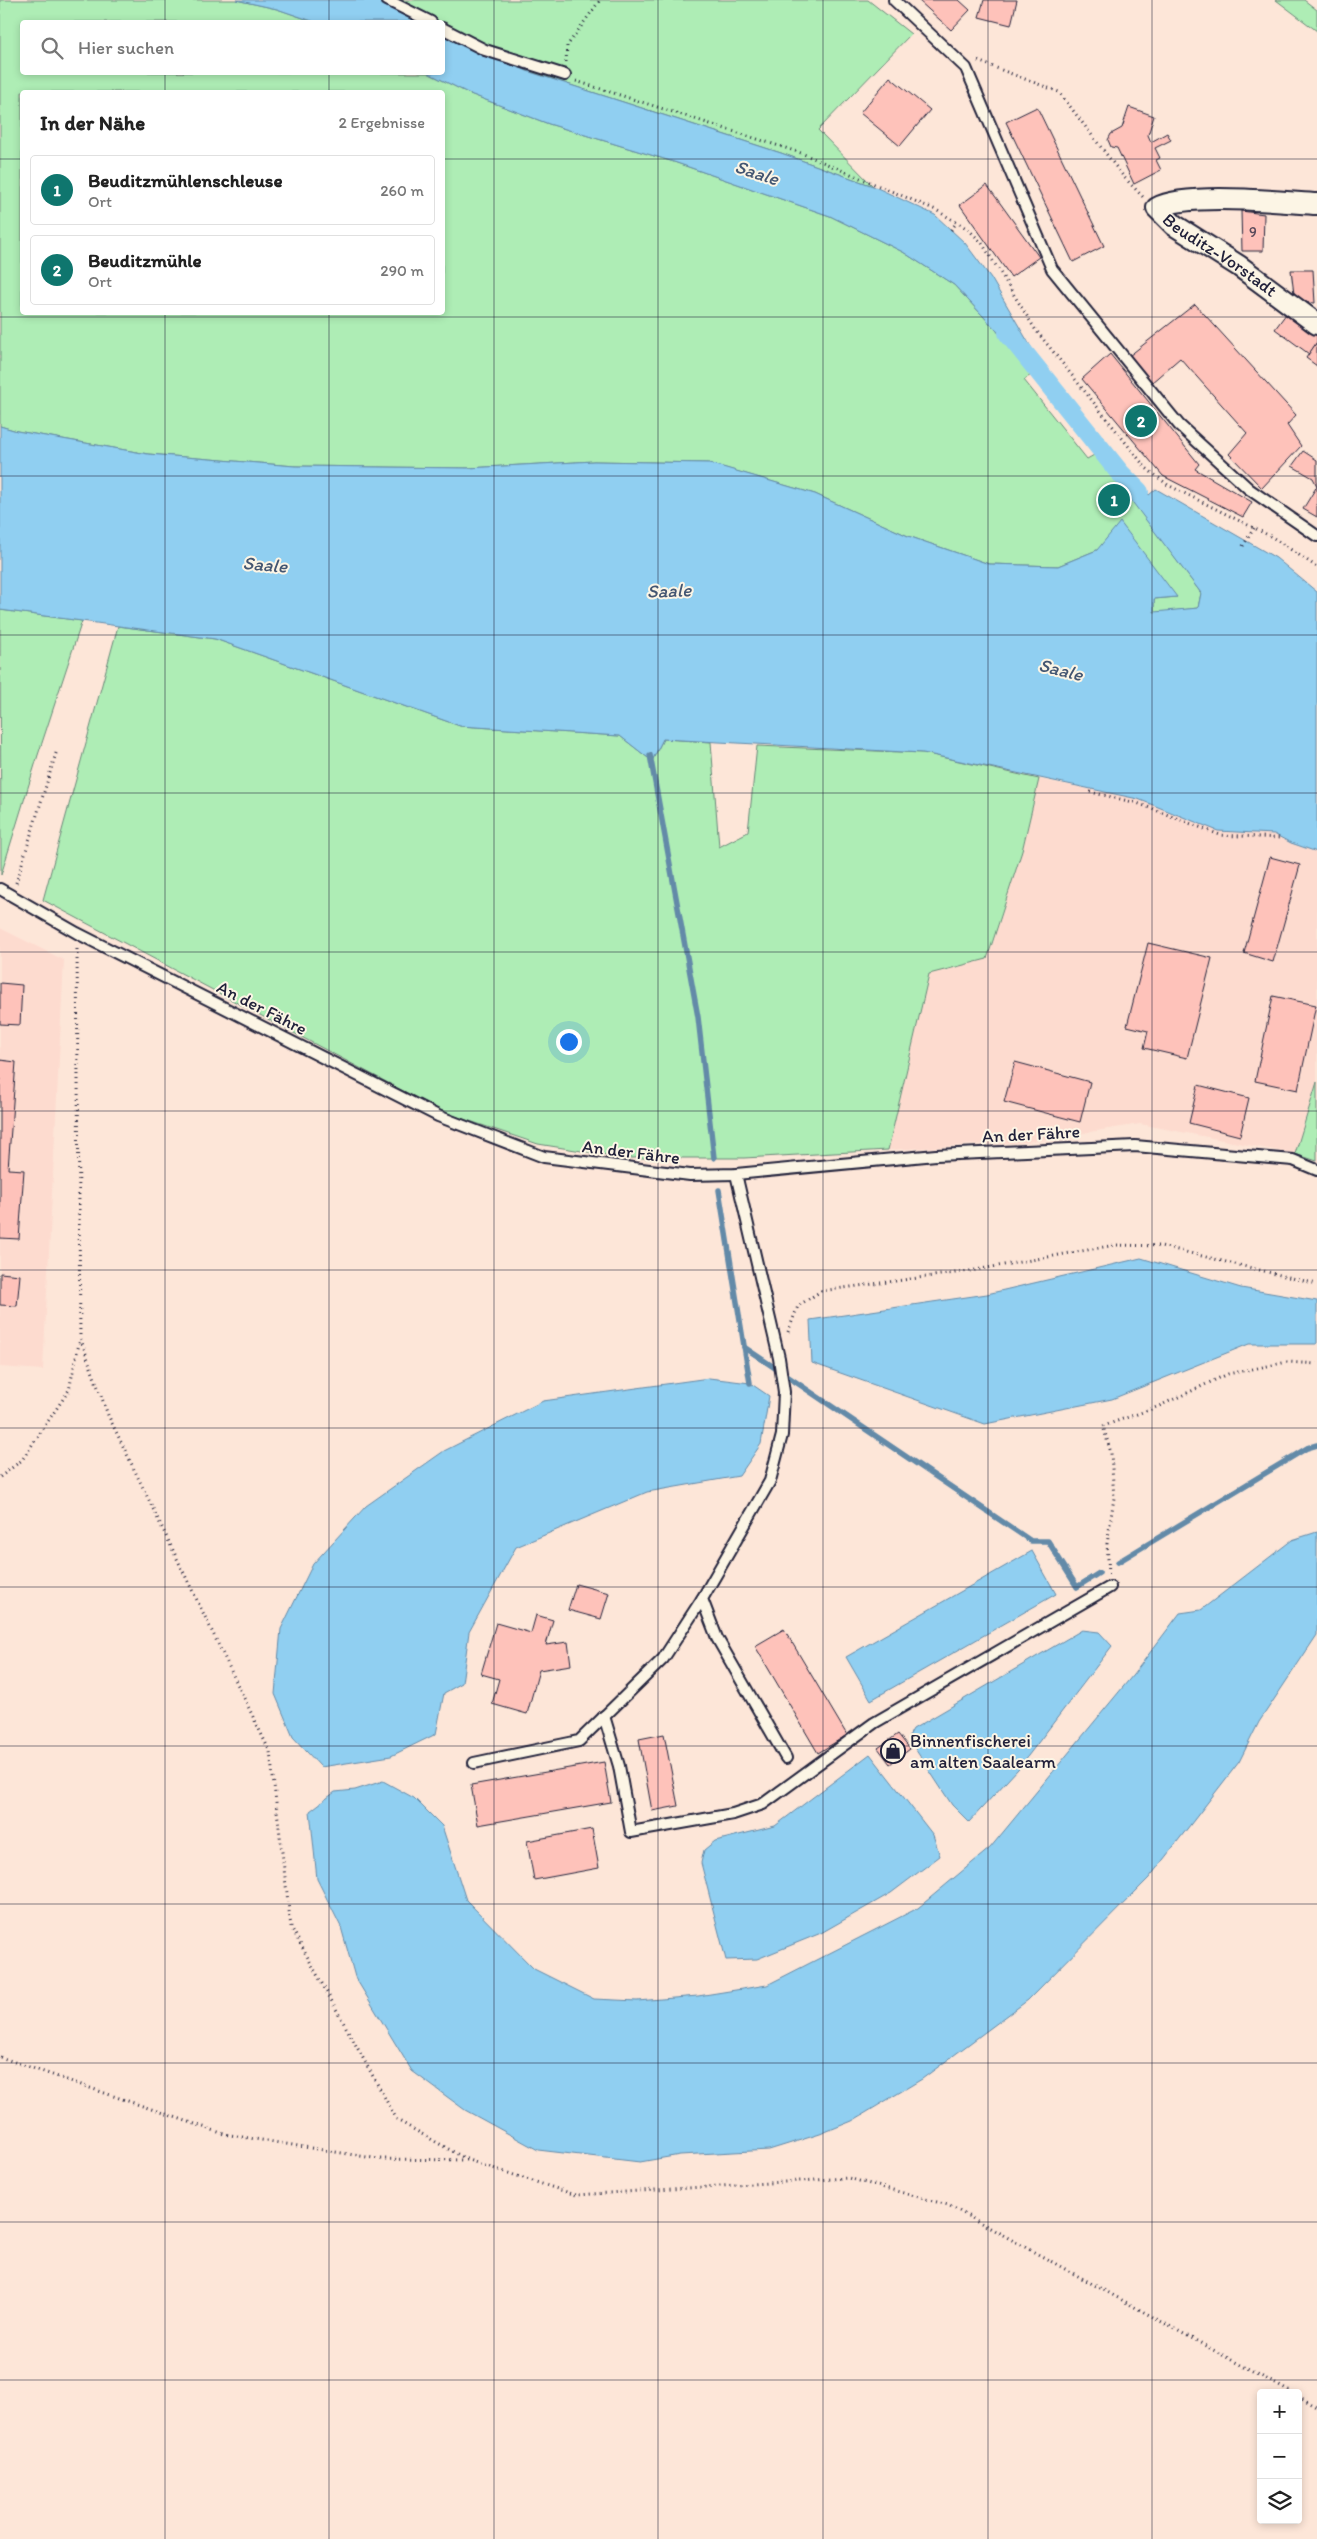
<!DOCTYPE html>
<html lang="de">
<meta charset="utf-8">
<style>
body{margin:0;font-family:Itim,sans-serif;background:#f2f2f2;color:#222}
.controls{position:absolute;right:15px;bottom:15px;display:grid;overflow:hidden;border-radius:5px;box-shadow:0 2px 8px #0003}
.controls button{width:45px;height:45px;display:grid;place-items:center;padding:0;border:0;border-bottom:1px solid #e0e0e0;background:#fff;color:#222;font:25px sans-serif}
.you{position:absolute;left:568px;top:1041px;width:18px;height:18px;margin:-12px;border:4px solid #fff;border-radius:50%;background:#1a73e8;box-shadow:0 0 0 8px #1a73e833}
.badge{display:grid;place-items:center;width:32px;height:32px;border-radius:50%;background:#0f766e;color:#fff;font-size:16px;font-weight:700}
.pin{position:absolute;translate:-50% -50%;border:2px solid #fff;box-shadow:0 1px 5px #0006}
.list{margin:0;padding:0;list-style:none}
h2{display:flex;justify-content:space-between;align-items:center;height:65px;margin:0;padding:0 20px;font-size:21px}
h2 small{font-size:16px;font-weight:400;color:#767676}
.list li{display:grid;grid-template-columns:32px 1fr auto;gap:15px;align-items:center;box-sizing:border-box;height:70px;margin:0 10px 10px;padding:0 10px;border:1px solid #e0e0e0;border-radius:5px}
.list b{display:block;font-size:19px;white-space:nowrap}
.list p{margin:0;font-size:16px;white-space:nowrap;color:#767676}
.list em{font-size:16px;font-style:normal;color:#767676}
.icon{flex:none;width:28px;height:28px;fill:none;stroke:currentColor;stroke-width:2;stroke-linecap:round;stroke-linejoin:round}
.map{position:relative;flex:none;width:1317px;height:2539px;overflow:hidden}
.search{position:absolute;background:#fff;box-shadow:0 2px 8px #0003;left:20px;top:20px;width:425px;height:55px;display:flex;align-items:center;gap:12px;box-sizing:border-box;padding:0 18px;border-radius:5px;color:#767676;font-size:19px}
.panel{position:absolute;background:#fff;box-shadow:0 2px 8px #0003;left:20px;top:90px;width:425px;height:225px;border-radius:5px}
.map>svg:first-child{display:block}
</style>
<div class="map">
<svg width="1317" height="2539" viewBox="0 0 1317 2539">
<rect width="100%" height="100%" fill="#fde6d8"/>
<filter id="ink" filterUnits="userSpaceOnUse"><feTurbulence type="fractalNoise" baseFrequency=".02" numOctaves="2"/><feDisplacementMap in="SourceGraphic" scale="10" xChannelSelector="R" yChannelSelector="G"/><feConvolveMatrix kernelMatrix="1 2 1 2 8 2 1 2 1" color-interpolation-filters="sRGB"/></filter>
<g filter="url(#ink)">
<g fill="#fddbcf">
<path d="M1039,779L1138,799L1218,831L1274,834L1291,843L1317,852V1082L1295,1154L1140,1124L1026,1142L888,1150L929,974L988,959L1022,851Z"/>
<path d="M0,928L64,960L43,1370L0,1367Z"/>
</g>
<g fill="#aeedb5" stroke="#688878" fill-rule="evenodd">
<path d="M0,0H236L277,9L315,22H22V72L428,73L470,94L549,124L674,162L830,216L903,252L954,285L997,331L1031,375L1024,380L1087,459L1096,454L1105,464L1201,593L1198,608L1154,613V599L1177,597L1097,550L1058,566L989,564L908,536L815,494L708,463L594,461L468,468L295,466L148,454L17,431L0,426ZM22,92H442V312H22Z"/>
<path d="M381,0H868L911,34L818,130L873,186L781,153L527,71L443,31L442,22H425Z"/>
<path d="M1276,0H1304L1317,10V31Z"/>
<path d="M0,610L82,621L38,755L1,875Z"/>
<path d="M118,626L215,639L460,726L620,736L652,761L663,739L711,742L719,847L748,832L757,746L923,753L1039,779L1022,851L987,959L929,974L888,1150L744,1158H626L538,1144L443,1112L43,900Z"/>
<path d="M1317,1082V1161L1295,1154Z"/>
</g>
<g fill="#90cff1" stroke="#648aa8">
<path d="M236,0H381L425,22H315L277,9Z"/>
<path d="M443,31L527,71L781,153L873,186L935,215L965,243L991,278L1031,347L1018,358L997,331L954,285L903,252L830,216L674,162L549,124L470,94L428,73L442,72Z"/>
<path d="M0,426L17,431L148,454L295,466L468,468L594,461L709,463L815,494L908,536L989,564L1058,566L1097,550L1120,522L1177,597L1154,599V612L1198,608L1201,593L1115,479L1126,468L1149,495L1156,489L1276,558L1317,592V852L1291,843L1274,834L1218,831L1138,799L923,753L663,739L652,761L620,736L460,726L215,639L0,610Z"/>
<path d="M1141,1258L1241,1288L1317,1301V1344H1249L1112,1399L985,1424L812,1363L810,1320L987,1294Z"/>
<path d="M709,1378L750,1383L769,1396L761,1444L739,1476L647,1492L516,1547L469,1632L462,1683L444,1693L436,1734L391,1756L321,1767L293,1737L275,1694L281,1629L313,1564L366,1506L444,1451L543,1401Z"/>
<path d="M1317,1532V1635L1259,1722L1239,1762L1149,1878L1028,2000L922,2079L852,2121L820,2134L769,2150L680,2155L640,2162L538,2150L465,2110L412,2071L355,1977L341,1927L317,1879L310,1811L335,1792L355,1790L383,1781L414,1798L442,1826L466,1900L534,1969L594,1999L637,2001L698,1996L767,1985L918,1908L990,1848L1133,1675L1180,1613L1201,1610L1292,1540Z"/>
<path d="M1032,1551L1056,1594L871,1700L846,1657Z"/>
<path d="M1082,1630L1099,1632L1112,1646L1018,1769L969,1822L952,1805L908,1738L913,1729Z"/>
<path d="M870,1754L933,1835L940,1856L891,1893L821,1933L757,1959L726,1960L701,1863L704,1850L715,1841L775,1826Z"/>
</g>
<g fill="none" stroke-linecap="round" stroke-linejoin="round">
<g stroke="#648aa8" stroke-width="5.5">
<path d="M650,755L698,1017L714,1158"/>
<path d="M719,1190L750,1383"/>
<path d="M744,1347L1031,1541H1048L1077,1587L1099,1573"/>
<path d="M1118,1562L1307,1448L1317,1445"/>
</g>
<path stroke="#90cff1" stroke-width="20" d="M1008,333L1120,473L1139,492"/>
</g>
<g fill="#fec2ba" stroke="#22223b">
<path d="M918,0H959L970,10L951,30Z"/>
<path d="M984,0H1017L1011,25L979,17Z"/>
<path d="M890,77L930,110L900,146L860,113Z"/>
<path d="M1037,107L1104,246L1073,262L1006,122Z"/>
<path d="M1129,107L1154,116L1148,135L1151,142L1167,133L1171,140L1155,148L1160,158L1156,160L1161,170L1134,184L1117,148L1111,147L1108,140L1111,134L1122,128Z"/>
<path d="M987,185L1039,257L1011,277L960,205Z"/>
<path d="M1241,211L1264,214L1263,251H1242Z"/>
<path d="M1291,270H1313L1315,303L1295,302Z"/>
<path d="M1195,304L1296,415L1287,425L1301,446L1262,488L1229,454L1247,433L1180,358L1151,383L1129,356Z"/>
<path d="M1286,314L1317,334V342L1309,354L1275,329Z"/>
<path d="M1317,342V366L1306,358Z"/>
<path d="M1110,354L1199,464L1195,469L1252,502L1243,517L1163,476L1082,379Z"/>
<path d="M1303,451L1317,460V517L1303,509L1317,486L1313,478L1292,466Z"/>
<path d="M1111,488L1125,504L1116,512L1102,496Z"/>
<path d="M1270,857L1300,865L1273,962L1244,953Z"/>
<path d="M1148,943L1212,958L1187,1058L1144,1048L1148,1031L1127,1026Z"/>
<path d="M0,983L22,985L20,1025L0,1024Z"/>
<path d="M1273,996L1316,1005L1298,1090L1255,1081Z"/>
<path d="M0,1060L16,1062L8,1169L24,1170L19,1239L0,1238Z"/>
<path d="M1015,1062L1090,1082L1080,1122L1004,1102Z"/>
<path d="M1198,1085L1249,1098L1240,1136L1189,1123Z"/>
<path d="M0,1273L20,1275L17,1306L0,1305Z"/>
<path d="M576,1584L609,1593L601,1619L568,1610Z"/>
<path d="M536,1615L553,1620L546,1645L568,1642L571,1665L539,1670L527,1714L492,1704L499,1679L481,1674L496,1623L531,1633Z"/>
<path d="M784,1629L847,1735L818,1753L755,1646Z"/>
<path d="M664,1734L678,1806L652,1811L639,1739Z"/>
<path d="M898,1734L910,1749L890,1764L878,1748Z"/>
<path d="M604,1762L611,1802L478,1825L471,1785Z"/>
<path d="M592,1829L599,1868L534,1880L527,1841Z"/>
</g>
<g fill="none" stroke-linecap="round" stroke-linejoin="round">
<defs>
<g id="lane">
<path d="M387,0L431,22"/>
<path d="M894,0L966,68L1052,269L1179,425L1249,489L1317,536"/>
<path d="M442,28L485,50L565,75"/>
<path d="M0,889L77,933L438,1116L544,1157L690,1175L736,1174L936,1155L1135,1146L1293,1160L1317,1170"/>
<path d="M736,1174L779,1358L784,1392L782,1435L770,1481L702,1599L717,1638L786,1758"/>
<path d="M604,1716L619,1766L631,1832L733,1814L763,1804L874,1723L1110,1587"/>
<path d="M474,1763L579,1741L663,1659L702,1599"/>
</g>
<g id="street">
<path id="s1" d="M1317,204C1281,202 1186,192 1157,208L1174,225L1239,266L1317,324"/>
</g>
</defs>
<use href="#lane" stroke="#22223b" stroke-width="14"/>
<use href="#street" stroke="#22223b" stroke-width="24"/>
<g stroke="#22223b" stroke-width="3" stroke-dasharray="1 4" stroke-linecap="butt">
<path d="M978,61L1059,92L1123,176L1143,197"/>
<path d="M566,62L567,46L600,0"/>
<path d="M576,81L801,153L936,210L968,229L982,243L1035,329L1146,468L1168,485L1272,537L1317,567"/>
<path d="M951,230L957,222"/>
<path d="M1243,546L1254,528"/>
<path d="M1090,792L1137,803L1220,835L1281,838"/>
<path d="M16,883L57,750"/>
<path d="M77,949L80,1337L108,1415L270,1752L291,1927L397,2120L468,2160L576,2195L848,2178L948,2205L1292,2393"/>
<path d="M788,1332L798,1306L821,1291L970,1271L1115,1245L1161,1246L1317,1284"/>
<path d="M0,1477L22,1460L69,1390L80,1339"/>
<path d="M1109,1574L1107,1544L1114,1498L1111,1453L1103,1426L1157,1407L1228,1374L1287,1362L1317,1364"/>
<path d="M0,2057L224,2134L379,2159L467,2160"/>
<path d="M1298,2396L1317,2407"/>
</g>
<use href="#lane" stroke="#fcf5e5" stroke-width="10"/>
<use href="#street" stroke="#fcf5e5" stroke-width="20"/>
</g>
</g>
<path fill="none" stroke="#22223b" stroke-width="1" stroke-opacity="0.55" d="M165,0V22M329,0V22M494,0V2539M658,0V2539M823,0V2539M988,0V2539M1152,0V2539M165,72V92M329,72V92M0,159H22M442,159H1317M165,312V2539M329,312V2539M0,317H1317M0,476H1317M0,635H1317M0,793H1317M0,952H1317M0,1111H1317M0,1270H1317M0,1428H1317M0,1587H1317M0,1746H1317M0,1904H1317M0,2063H1317M0,2222H1317M0,2380H1317"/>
<defs>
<symbol id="shop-ring" viewBox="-11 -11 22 22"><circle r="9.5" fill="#fcf5e5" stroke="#22223b" stroke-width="1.5"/><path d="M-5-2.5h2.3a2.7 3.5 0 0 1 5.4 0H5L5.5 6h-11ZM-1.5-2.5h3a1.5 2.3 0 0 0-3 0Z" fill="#22223b"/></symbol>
</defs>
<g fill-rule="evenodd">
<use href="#shop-ring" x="879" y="1737" width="28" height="28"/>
</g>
<g text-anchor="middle" stroke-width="4" stroke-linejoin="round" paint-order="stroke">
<g font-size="15" fill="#594a5b">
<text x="1253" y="237">9</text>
</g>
<g font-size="18" fill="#22223b" stroke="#fcf5e5">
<text dy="6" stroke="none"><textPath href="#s1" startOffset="240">Beuditz-Vorstadt</textPath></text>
<text transform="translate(262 1008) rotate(27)" y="6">An der Fähre</text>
<text transform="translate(1031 1134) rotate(-3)" y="6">An der Fähre</text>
<text transform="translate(631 1152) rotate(7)" y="6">An der Fähre</text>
</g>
<g font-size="18" fill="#22223b" stroke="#fcf5e5" text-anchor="start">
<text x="910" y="1747">Binnenfischerei<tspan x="910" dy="21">am alten Saalearm</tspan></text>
</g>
<g font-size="19" font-style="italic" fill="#435672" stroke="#fcf5e5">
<text transform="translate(757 172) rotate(18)" y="7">Saale</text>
<text transform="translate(265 564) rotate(5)" y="7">Saale</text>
<text transform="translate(669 590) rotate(-2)" y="7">Saale</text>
<text transform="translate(1061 669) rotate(14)" y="7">Saale</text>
</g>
</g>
</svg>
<div class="controls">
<button>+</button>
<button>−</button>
<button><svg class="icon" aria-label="layers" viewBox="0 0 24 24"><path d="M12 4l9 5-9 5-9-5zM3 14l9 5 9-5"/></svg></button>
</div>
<div class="you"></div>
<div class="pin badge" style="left:1114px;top:500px">1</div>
<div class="pin badge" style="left:1141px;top:421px">2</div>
<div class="search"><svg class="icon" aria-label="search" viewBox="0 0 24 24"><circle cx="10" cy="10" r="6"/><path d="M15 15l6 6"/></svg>Hier suchen</div>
<section class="panel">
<h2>In der Nähe<small>2 Ergebnisse</small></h2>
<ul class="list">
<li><span class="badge">1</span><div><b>Beuditzmühlenschleuse</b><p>Ort</p></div><em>260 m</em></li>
<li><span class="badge">2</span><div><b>Beuditzmühle</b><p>Ort</p></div><em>290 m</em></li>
</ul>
</section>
</div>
